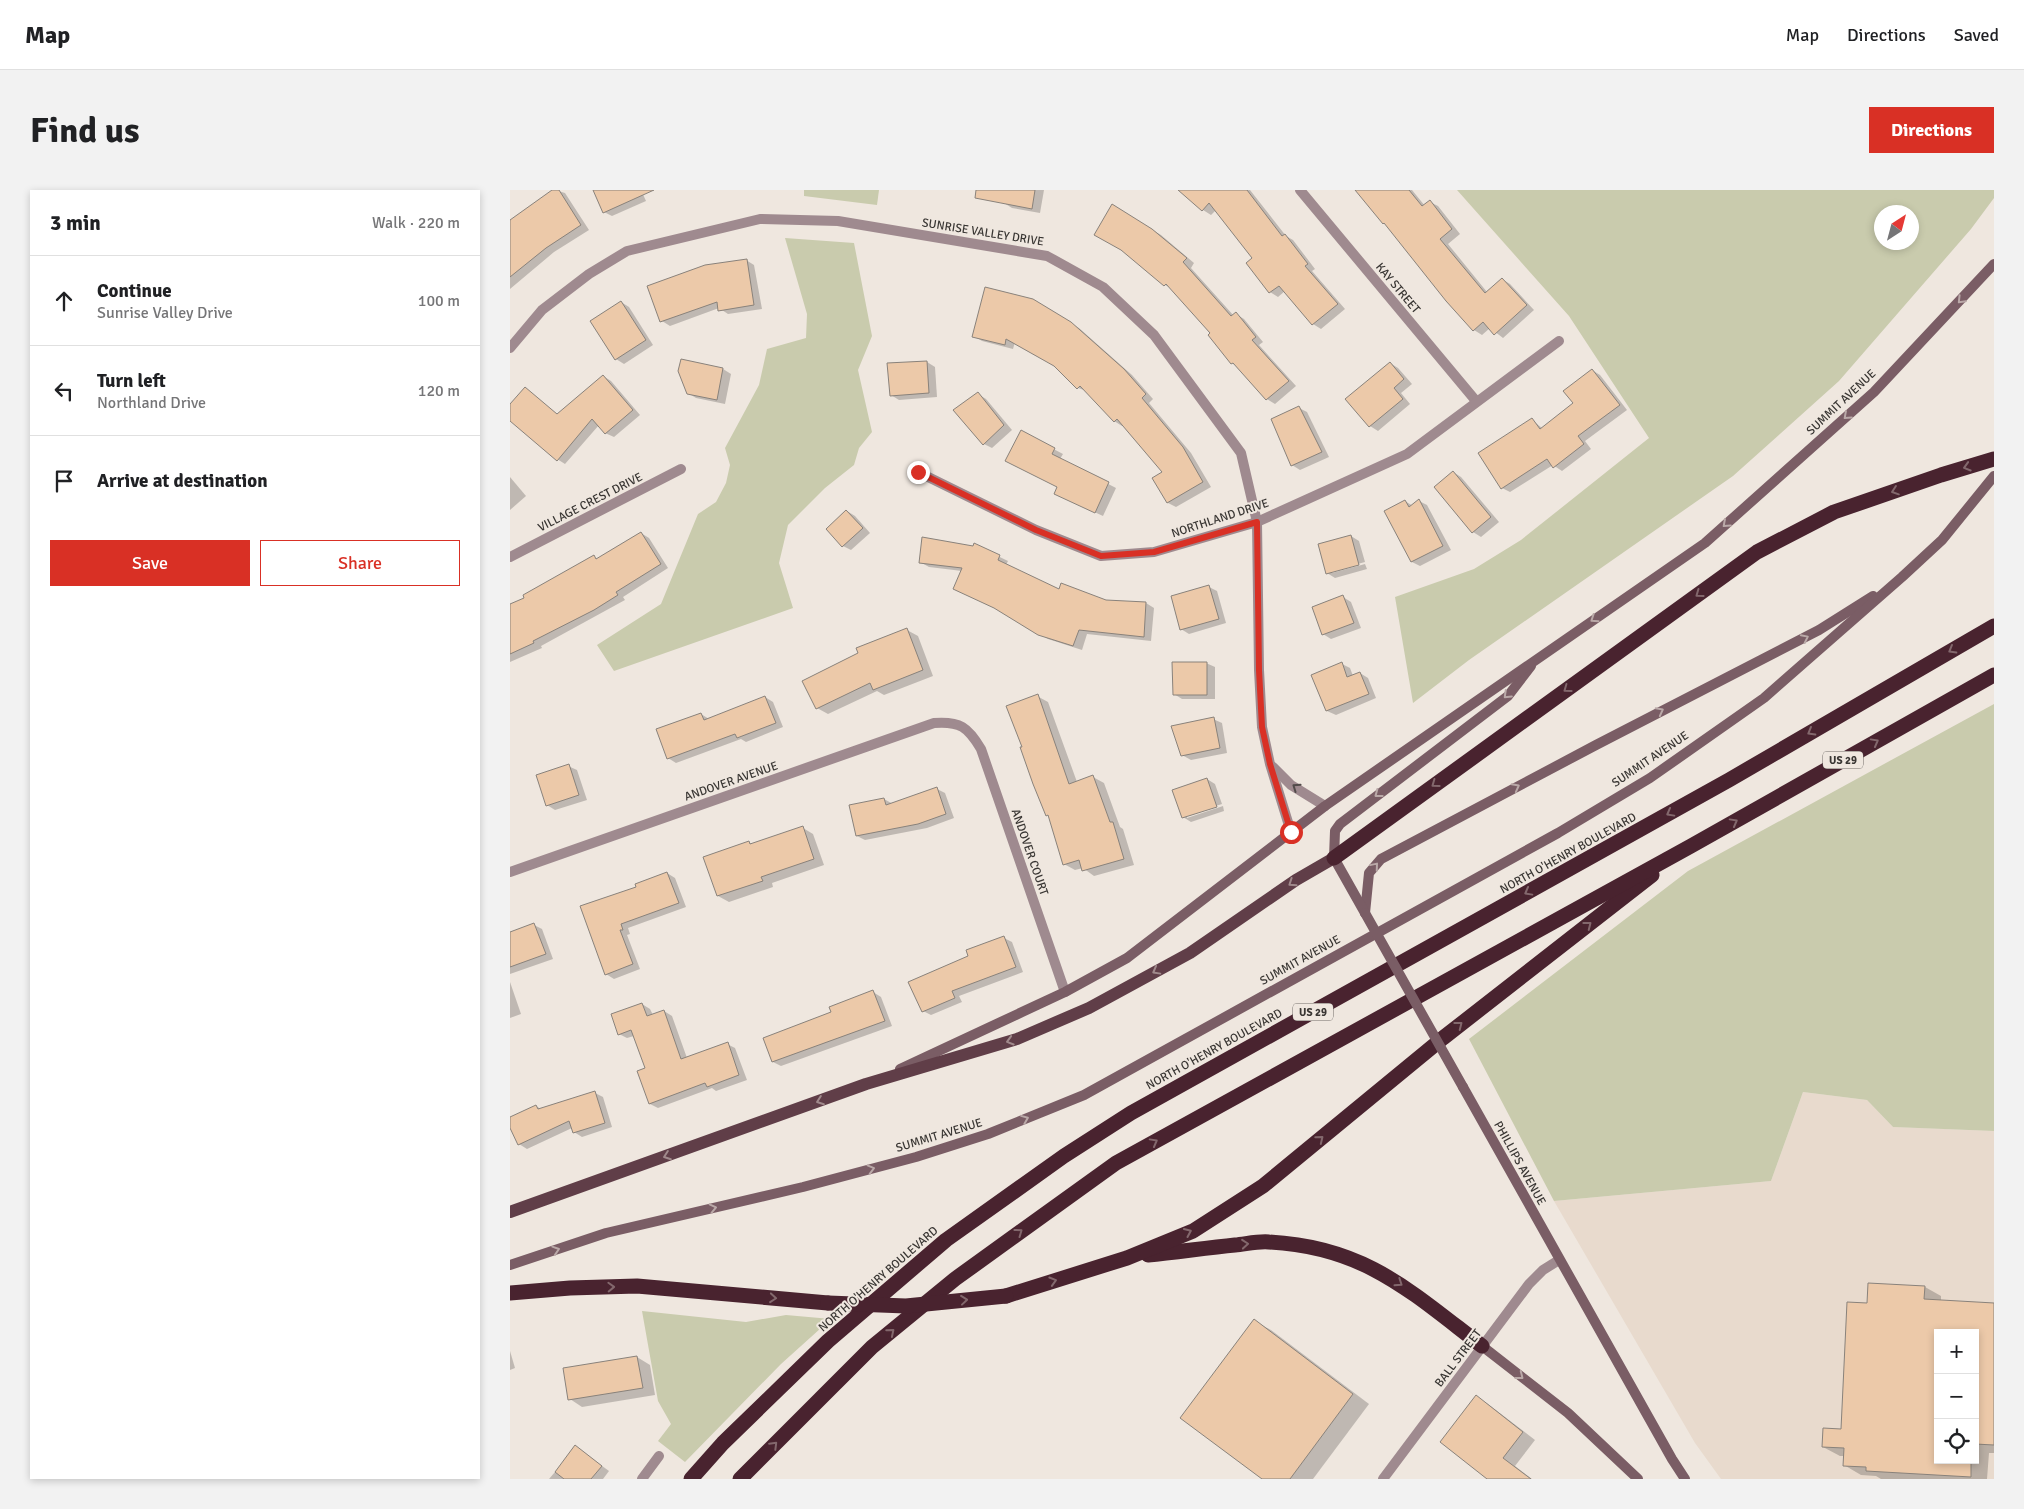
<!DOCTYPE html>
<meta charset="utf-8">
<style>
body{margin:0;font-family:Signika,sans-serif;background:#f2f2f2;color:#202124}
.controls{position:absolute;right:15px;bottom:15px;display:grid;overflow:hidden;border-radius:0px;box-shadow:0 2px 8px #0003}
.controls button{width:45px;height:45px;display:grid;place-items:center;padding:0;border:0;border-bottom:1px solid #e0e0e0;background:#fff;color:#202124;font:25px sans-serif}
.compass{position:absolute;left:1364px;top:15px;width:45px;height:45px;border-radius:50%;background:#fff;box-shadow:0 2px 8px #0003;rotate:36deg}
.stop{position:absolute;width:15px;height:15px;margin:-11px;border:4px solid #d93025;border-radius:50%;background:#fff}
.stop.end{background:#d93025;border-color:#fff;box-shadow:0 1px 5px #0008}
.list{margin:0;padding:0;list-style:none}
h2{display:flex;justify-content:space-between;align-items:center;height:65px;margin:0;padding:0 20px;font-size:21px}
h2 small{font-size:16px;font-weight:400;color:#757577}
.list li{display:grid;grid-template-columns:32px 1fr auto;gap:15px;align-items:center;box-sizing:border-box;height:90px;padding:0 20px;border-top:1px solid #e0e0e0}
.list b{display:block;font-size:19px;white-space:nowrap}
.list p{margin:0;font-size:16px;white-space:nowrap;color:#757577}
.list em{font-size:16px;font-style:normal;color:#757577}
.actions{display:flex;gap:10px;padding:15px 20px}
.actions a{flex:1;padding:11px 0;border:1px solid #d93025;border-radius:0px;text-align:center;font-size:18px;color:#d93025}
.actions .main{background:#d93025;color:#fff}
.icon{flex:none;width:28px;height:28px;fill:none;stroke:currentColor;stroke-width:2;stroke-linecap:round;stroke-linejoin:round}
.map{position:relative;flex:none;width:1484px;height:1289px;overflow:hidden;border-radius:0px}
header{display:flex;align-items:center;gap:30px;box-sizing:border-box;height:70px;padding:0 25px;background:#fff;border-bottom:1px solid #e0e0e0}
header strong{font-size:24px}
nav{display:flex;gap:28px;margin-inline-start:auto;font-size:18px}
.intro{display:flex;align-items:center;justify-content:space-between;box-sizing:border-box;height:120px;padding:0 30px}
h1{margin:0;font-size:35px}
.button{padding:12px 22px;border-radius:0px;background:#d93025;color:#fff;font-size:18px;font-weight:700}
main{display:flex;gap:30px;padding:0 30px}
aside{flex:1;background:#fff;border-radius:0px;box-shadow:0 2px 8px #0003}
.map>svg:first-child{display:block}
</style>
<header>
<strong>Map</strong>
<nav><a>Map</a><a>Directions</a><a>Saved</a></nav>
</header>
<div class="intro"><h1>Find us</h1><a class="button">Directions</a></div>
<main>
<aside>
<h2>3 min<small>Walk · 220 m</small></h2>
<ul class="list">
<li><svg class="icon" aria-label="ahead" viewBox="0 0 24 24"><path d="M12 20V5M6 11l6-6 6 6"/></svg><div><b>Continue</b><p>Sunrise Valley Drive</p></div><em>100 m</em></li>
<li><svg class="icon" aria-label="left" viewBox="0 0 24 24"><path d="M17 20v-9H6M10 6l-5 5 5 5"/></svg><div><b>Turn left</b><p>Northland Drive</p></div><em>120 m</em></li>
<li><svg class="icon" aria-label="arrive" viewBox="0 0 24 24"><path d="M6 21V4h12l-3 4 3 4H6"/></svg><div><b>Arrive at destination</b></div></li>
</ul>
<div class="actions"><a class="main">Save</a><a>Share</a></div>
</aside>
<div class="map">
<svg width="1484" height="1289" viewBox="0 0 1484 1289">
<rect width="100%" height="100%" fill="#efe7df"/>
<path fill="#e8dacd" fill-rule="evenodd" d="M1293,902L1357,910L1383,937L1484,941V1289H1211L1185,1253L1044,1011L1261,991ZM1428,1143H1465V1270H1428Z"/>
<g fill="#c9cbad" fill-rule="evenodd">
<path d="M294,0H369L367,15L294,6Z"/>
<path d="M947,0H1484V8L1461,39L1329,191L1223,286L959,470L903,513L885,407L964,379L1011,350L1139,248L1059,126ZM1402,22V52H1372V22Z"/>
<path d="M275,48L344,53L362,146L348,180L362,242L349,258L344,275L315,298L278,335L269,373L283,418L104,481L87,455L151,414L188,324L206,312L216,293L220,275L215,258L249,195L257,159L296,148L297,124Z"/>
<path d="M1484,514V941L1383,937L1357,910L1293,902L1261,991L1044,1011L959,849L1178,681Z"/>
<path d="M132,1121L236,1132L276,1125L321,1129L271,1174L175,1272L148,1251L161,1234L148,1211Z"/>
</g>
<g fill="#0003" fill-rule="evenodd">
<path d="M45,0L55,3L79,40L44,62L0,99V32Z"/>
<path d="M84,0H131L136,11L102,26L94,22Z"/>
<path d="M497,0H534L530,23L502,18L494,13Z"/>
<path d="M670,0H740L776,46L783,50L805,79L802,81L835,119L811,139L803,134L775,101L768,107L760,102L743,69L706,20L701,25L693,20Z"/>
<path d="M846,0H902L915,16L920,12L928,16L950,44L938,54L977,102L992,89L1000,94L1024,120L993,148L980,138L972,145L964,140L937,110L877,35Z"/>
<path d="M602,15L651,45L684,73L681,78L724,126L726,124L734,129L753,152L749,155L786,196L765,214L757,209L729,178L722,173L702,143L663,99L655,95Z"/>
<path d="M236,70L244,75L252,119L218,124L209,118L160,136L152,131Z"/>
<path d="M523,111L569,138L622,185L643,209L639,213L681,263L701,297L666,317L658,313L644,288L654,282L614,234L612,236L604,231L577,201L568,198L545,175L505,152L503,159L472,151L464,146Z"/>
<path d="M111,112L119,117L143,155L114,174L106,169Z"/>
<path d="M172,170L213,179L221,184L215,214L186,208L178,203Z"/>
<path d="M417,172L425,177L427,207L389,210L381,205Z"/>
<path d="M880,173L888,178L902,194L891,203L900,214L868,241L860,236Z"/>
<path d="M1082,180L1090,185L1117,220L1075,251L1081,259L1052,281L1043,275L1000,302L992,298L1022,230L1032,238L1064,213Z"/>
<path d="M93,186L101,191L130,225L104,247L95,243L89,235L55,274L47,269L0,229V216L15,199L48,225Z"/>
<path d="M468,204L476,209L502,240L482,258L474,254Z"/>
<path d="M789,218L797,222L819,267L790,280L782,275Z"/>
<path d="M511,242L553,264L550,269L606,298L593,326L554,308Z"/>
<path d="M943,282L951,287L989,332L971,347L963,342L925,297Z"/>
<path d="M0,287L16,306L0,320Z"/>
<path d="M895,311L903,316L909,311L917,315L941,360L910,376L902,372L876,321Z"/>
<path d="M337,321L345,326L360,343L341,360L333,356Z"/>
<path d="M131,343L139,348L158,378L113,407L115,410L31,456L32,458L0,472V415L16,408L84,367L89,370Z"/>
<path d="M841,346L849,351L855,372L822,381V383L855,374L857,379L825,388L817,383Z"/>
<path d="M465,355L498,371L496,375L550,401L596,411L636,413L644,418L641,451L577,444L572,460L538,449L492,422L452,381L419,377L410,372L463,357Z"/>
<path d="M699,397L707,401L716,433L679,444L671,439Z"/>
<path d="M833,407L841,412L851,438L821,449L813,444Z"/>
<path d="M397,440L408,446L423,486L374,505L367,501L318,524L307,518Z"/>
<path d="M696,473L705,477V509H672L664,504Z"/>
<path d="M832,474L840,478L843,486L850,483L858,488L866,508L826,525L817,521L803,486Z"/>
<path d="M527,506L538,512L567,592L583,587L594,593L610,637L613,639L624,675L584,686L573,678L565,680L554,674L539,626L537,625L514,557Z"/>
<path d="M255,507L263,512L273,537L236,552L231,549L166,573L158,568L191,524L199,529Z"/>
<path d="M703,529L712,533L717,563L681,570L672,565Z"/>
<path d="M58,576L67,580L77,610L45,620L37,615Z"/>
<path d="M697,589L705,594L712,614L677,625V628L713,616L714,621L681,632L673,627Z"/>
<path d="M427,599L435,603L444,628L417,638L355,650L347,646L374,609L383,614Z"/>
<path d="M293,638L303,644L314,675L262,693L263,697L219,712L208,706L239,652L243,655Z"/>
<path d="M157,683L165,688L176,717L118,738L120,744L117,745L130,779L104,789L96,784L71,717L128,698Z"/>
<path d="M24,735L32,739L43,769L0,784V744Z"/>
<path d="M494,748L502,752L513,782L449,806L452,812L421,825L413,821L460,767Z"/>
<path d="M0,792L11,824L0,828Z"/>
<path d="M363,802L371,807L382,836L271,876L263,872L323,823Z"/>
<path d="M132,814L140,819L143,825L154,821L162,826L177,868L217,854L225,858L237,890L206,901L202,898L148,918L140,914L136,879L124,846L117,848L109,844Z"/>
<path d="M85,903L93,907L102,937L72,947L64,942L62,938L17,959L9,954L0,935V928L26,916L31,919Z"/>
<path d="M1415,1097L1431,1106V1111L1484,1114V1263H1479L1477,1289H1371L1366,1286L1351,1285L1334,1275L1335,1266H1330L1313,1257L1332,1241L1359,1115ZM1428,1143H1465V1270H1428Z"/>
<path d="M744,1131L761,1140L859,1214L803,1289H754Z"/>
<path d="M0,1161L5,1178L0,1180Z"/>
<path d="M127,1167L140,1175L145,1205L72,1217L60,1209Z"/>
<path d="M966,1207L978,1214L1025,1250L1005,1276L1022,1289H977Z"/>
<path d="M66,1257L99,1281L93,1289H39Z"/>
</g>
<g fill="#ecc9a9" stroke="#89827b">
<path d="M42,0H49L71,35L36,58L0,87V30Z"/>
<path d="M83,0H144L93,23Z"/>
<path d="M466,0H525L522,19L465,8Z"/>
<path d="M668,0H737L772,46L775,44L798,74L795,76L828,114L802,135L769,96L759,103L736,73L742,68L699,13L692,21Z"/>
<path d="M845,0H899L912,16L920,10L942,39L930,49L975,103L992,88L1017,115L984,145L973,132L963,141L936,111L874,33L873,34Z"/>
<path d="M602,14L642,39L677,68L673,72L721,126L726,122L746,147L742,150L779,191L756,210L723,173L721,174L698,145L700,143L656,94L654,96L611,60L584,45Z"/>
<path d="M237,69L244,115L208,121L207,112L150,132L137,96L195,75Z"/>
<path d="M475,97L523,109L561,132L614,179L636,204L632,208L673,257L693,292L657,313L642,288L652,282L607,229L604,232L570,196L567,199L544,176L496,149L495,155L462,147Z"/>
<path d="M111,111L136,150L105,170L80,131Z"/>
<path d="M171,169L213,178L207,210L177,204L168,181Z"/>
<path d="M417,171L419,203L380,206L377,173Z"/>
<path d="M880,172L894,189L884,198L893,209L859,237L835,209Z"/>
<path d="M1082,179L1110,215L1068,246L1074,254L1043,278L1037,269L991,299L968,263L1022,228L1030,239L1063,213L1053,201Z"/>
<path d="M93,185L123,220L95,244L82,229L47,271L0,231V214L15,197L47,224Z"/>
<path d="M468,202L494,235L473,255L443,220Z"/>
<path d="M789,216L812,262L781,276L761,229Z"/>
<path d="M511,240L545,258L542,264L599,292L585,323L544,304L547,297L495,271Z"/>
<path d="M943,281L981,327L962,343L924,297Z"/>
<path d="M909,309L933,356L901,372L874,321L895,310L899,317Z"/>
<path d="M336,320L353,338L332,357L316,339Z"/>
<path d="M131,342L151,374L106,402L108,405L84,420L23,451L24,453L0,464V414L14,408L13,405L84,365L86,369Z"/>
<path d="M841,345L849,375L816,384L808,354Z"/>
<path d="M412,347L463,356L464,353L490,365L488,370L549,399L551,393L596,410L636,412L634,447L569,440L563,456L528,445L484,418L443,399L452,378L409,373Z"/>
<path d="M699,395L709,429L670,440L661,406Z"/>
<path d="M833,405L844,433L812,445L802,417Z"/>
<path d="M397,438L413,480L363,500L360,493L306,519L292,491L348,463L346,458Z"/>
<path d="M662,472H697V505H663Z"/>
<path d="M832,472L837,487L850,482L859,504L816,521L801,485Z"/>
<path d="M528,504L559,594L583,585L600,632H603L614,669L572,681L569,670L553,675L538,625L536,626L523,594L510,557H512L496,516Z"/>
<path d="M255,506L266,533L227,548L225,544L157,569L146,539L191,523L194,530Z"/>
<path d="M704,527L710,558L671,566L661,536Z"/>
<path d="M59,574L69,605L36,616L26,585Z"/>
<path d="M697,588L707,617L672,628L662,600Z"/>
<path d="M427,597L436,624L408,634L346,646L339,615L374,608L376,615Z"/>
<path d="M293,636L304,669L251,687L253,691L207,706L193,667L239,651L240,654Z"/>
<path d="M157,682L169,713L111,734L113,740H110L123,774L95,785L70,716L126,697L125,694Z"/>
<path d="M24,733L36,764L0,777V742Z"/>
<path d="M494,746L506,777L442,801L445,808L412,822L398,792L458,766L456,760Z"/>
<path d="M363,800L375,831L262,872L253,848L321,822L319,817Z"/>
<path d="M132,813L137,826L154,820L171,869L218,852L229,885L197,897L195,893L139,914L127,881L135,878L121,840L108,845L101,824Z"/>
<path d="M85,901L95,933L63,943L59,931L8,955L0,938V927L26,915L28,919Z"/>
<path d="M1358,1093L1415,1096L1414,1109L1484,1113V1255L1465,1254V1143H1428V1270H1461V1287L1356,1281V1277L1333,1276L1334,1258L1312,1257L1313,1238L1331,1239L1337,1112L1357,1113Z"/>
<path d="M744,1129L843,1204L780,1289H752L670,1228Z"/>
<path d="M127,1166L133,1198L58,1210L53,1178Z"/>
<path d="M966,1205L1013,1242L993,1268L1021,1289H977L930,1252Z"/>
<path d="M65,1255L92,1276L81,1289H54L45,1282Z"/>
</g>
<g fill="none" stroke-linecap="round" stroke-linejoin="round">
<g stroke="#9f8a8f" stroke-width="10">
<path d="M790,0L966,211"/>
<path d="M0,158L32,120L79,84L117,61L250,29L328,31L537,66L593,97L644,145L731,263L747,332L749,480L752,537L760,574L781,642"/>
<path d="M408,282L526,340L591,366L644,362L747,332L897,264L1049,151"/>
<path d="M0,367L171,279"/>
<path d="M763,577L781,595L815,616"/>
<path d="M0,682L424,533C450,531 458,537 471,559L555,802"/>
<path d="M132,1289L149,1266"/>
<path d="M873,1289L1019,1094L1033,1080L1049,1070"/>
</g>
<g stroke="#7a5d65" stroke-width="10">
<path d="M855,723L859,683L871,669L1086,555L1309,440L1363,406"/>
<path d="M855,723L824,668L825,641L830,634L998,506L1021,476"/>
<path d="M390,879L555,802L617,768L815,616L1195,353L1364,202L1484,74"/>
<path d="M953,897L1162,1269L1175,1289"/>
<path d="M0,1075L96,1043L293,997L406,967L478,944L574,905L1048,643L1140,588L1254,508L1392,387L1432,350L1484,286"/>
<path d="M972,1156L1058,1223L1128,1289"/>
</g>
<path stroke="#603e48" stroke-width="12" d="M0,1022L356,894L507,849L579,818L680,763L786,690L824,668"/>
<g stroke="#49232f" stroke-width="15">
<path d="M824,668L1247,362L1324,322L1431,285L1484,269"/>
<path d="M638,1065C667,1062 696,1058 725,1055C736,1054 748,1051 759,1052C855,1057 900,1101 972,1156"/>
<path d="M0,1103L60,1098L127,1096L318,1113"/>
<path d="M496,1106L617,1068L683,1041L753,996L933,848L1142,685"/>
<path d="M181,1289L213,1253L318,1151L436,1050L554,966L621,923L1219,590L1484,436"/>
<path d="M230,1289L362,1157L445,1089L606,973L1181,656L1484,485"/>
</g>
<path stroke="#7a5d65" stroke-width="10" d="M855,723L953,897"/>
<path stroke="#49232f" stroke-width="15" d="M318,1113L396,1116L496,1106"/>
</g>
<defs><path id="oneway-chevron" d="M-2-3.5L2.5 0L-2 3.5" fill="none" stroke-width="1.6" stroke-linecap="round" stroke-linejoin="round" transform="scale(1.25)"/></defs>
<g stroke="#baa9a8">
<use href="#oneway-chevron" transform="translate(1451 110) rotate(134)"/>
<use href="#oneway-chevron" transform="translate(1337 226) rotate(138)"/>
<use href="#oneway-chevron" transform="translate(1216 334) rotate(138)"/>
<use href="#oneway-chevron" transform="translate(1084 429) rotate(146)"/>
<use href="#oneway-chevron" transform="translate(1295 448) rotate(-26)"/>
<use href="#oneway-chevron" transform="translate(997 505) rotate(136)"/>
<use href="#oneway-chevron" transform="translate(1150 521) rotate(-28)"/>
<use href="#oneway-chevron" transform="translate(1006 597) rotate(-28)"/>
<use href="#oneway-chevron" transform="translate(868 604) rotate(143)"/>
<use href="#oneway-chevron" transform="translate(865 676) rotate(-50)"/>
<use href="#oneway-chevron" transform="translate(515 929) rotate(-22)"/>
<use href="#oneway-chevron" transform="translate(361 979) rotate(-15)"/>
<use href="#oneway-chevron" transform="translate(203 1018) rotate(-13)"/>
<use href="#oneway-chevron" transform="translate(46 1060) rotate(-18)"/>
<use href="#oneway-chevron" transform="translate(1010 1186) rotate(38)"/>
</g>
<g stroke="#83686d">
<use href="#oneway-chevron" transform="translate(1457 277) rotate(163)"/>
<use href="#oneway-chevron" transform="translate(1385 301) rotate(161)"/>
<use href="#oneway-chevron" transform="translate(1189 404) rotate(144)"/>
<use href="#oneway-chevron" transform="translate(1442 460) rotate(150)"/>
<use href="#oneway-chevron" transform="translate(1057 499) rotate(144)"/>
<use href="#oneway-chevron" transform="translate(1301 542) rotate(150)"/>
<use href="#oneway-chevron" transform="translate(1365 552) rotate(-29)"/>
<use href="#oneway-chevron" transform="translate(925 594) rotate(144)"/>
<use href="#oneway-chevron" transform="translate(1160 623) rotate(151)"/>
<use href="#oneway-chevron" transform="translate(1224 632) rotate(-29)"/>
<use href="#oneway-chevron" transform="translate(1018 702) rotate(151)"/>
<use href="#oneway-chevron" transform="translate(1078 735) rotate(-38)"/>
<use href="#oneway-chevron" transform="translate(949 835) rotate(-38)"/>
<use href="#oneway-chevron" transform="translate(810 949) rotate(-39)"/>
<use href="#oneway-chevron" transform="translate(644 952) rotate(-29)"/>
<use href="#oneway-chevron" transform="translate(509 1042) rotate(-36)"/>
<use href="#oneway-chevron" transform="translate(678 1042) rotate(-24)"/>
<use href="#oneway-chevron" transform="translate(735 1054) rotate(-5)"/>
<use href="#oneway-chevron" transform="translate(543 1091) rotate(-17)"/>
<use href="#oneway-chevron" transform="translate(889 1093) rotate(34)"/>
<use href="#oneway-chevron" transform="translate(101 1097) rotate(-2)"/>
<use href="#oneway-chevron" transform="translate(263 1108) rotate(5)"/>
<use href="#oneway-chevron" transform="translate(454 1110) rotate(-6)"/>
<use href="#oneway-chevron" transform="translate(381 1142) rotate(-40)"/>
<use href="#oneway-chevron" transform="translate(264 1255) rotate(-45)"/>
</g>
<use stroke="#524b4a" href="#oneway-chevron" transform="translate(786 597) rotate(-145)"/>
<g stroke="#a08a8c">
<use href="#oneway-chevron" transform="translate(782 693) rotate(146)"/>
<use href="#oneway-chevron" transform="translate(646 781) rotate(151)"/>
<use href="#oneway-chevron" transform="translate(500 851) rotate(163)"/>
<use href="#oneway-chevron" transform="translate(310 911) rotate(160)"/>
<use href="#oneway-chevron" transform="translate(157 966) rotate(160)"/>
</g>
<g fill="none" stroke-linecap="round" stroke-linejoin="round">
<path stroke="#d93025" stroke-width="6" d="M408,282L526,340L591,366L644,362L747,332L749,480L752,537L760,574L781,642"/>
</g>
<g text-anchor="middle" stroke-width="4" stroke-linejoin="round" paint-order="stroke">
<g fill="#efe7df" stroke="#706b67" stroke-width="1">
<rect x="1313" y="561.5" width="40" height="17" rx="4"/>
<rect x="783" y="813.5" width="40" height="17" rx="4"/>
</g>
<g font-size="11" font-weight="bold" fill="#393633">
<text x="1333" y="574">US 29</text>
<text x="803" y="826">US 29</text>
</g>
<g font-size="12" fill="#393633" stroke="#efe7df">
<text transform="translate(473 42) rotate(9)" y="4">SUNRISE VALLEY DRIVE</text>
<text transform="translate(888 98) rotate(50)" y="4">KAY STREET</text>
<text transform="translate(1331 212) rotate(-43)" y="4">SUMMIT AVENUE</text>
<text transform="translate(80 312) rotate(-27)" y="4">VILLAGE CREST DRIVE</text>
<text transform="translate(710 328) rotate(-18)" y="4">NORTHLAND DRIVE</text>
<text transform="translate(1140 569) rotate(-34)" y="4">SUMMIT AVENUE</text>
<text transform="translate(221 591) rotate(-19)" y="4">ANDOVER AVENUE</text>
<text transform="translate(520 662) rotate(71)" y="4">ANDOVER COURT</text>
<text transform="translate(1058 663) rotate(-29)" y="4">NORTH O'HENRY BOULEVARD</text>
<text transform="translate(790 770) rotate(-29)" y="4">SUMMIT AVENUE</text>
<text transform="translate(704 859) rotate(-29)" y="4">NORTH O'HENRY BOULEVARD</text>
<text transform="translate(429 945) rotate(-17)" y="4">SUMMIT AVENUE</text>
<text transform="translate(1010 973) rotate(61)" y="4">PHILLIPS AVENUE</text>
<text transform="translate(368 1089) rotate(-41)" y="4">NORTH O'HENRY BOULEVARD</text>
<text transform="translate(948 1168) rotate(-53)" y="4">BALL STREET</text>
</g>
</g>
</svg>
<div class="controls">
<button>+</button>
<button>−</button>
<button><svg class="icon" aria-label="locate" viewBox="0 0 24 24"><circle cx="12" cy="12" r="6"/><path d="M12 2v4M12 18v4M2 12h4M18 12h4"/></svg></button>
</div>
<svg class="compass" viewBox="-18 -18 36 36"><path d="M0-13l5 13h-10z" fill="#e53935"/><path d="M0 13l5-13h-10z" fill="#757577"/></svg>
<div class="stop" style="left:781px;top:642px"></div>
<div class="stop end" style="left:408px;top:282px"></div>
</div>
</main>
